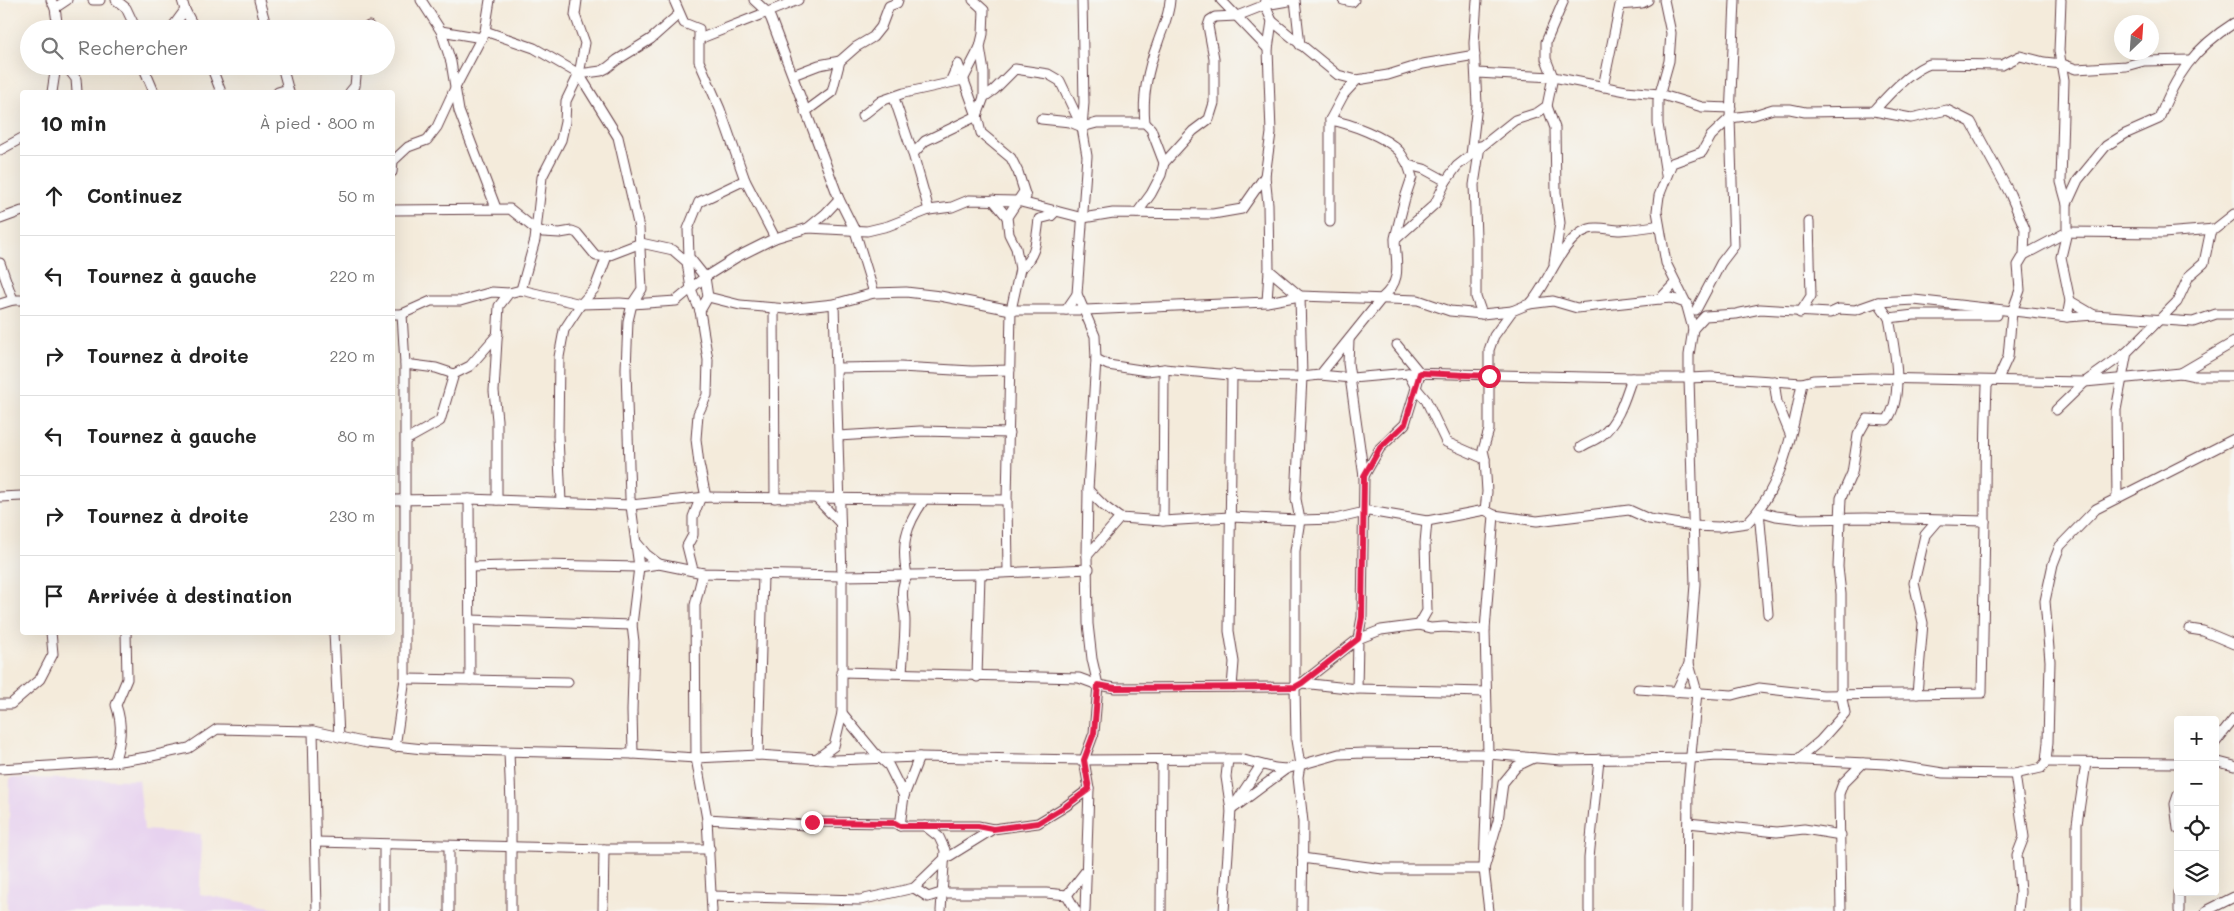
<!DOCTYPE html>
<html lang="fr">
<meta charset="utf-8">
<style>
body{margin:0;font-family:Mali,sans-serif;background:#f2f2f2;color:#222}
.controls{position:absolute;right:15px;bottom:15px;display:grid;overflow:hidden;border-radius:5px;box-shadow:0 5px 20px #0002}
.controls button{width:45px;height:45px;display:grid;place-items:center;padding:0;border:0;border-bottom:1px solid #e0e0e0;background:#fff;color:#222;font:25px sans-serif}
.compass{position:absolute;left:2114px;top:15px;width:45px;height:45px;border-radius:50%;background:#fff;box-shadow:0 5px 20px #0002;rotate:25deg}
.stop{position:absolute;width:15px;height:15px;margin:-11px;border:4px solid #e11d48;border-radius:50%;background:#fff}
.stop.end{background:#e11d48;border-color:#fff;box-shadow:0 1px 5px #0008}
.list{margin:0;padding:0;list-style:none}
h2{display:flex;justify-content:space-between;align-items:center;height:65px;margin:0;padding:0 20px;font-size:21px}
h2 small{font-size:16px;font-weight:400;color:#767676}
.list li{display:grid;grid-template-columns:32px 1fr auto;gap:15px;align-items:center;box-sizing:border-box;height:80px;padding:0 20px;border-top:1px solid #e0e0e0}
.list b{display:block;font-size:19px;white-space:nowrap}
.list em{font-size:16px;font-style:normal;color:#767676}
.icon{flex:none;width:28px;height:28px;fill:none;stroke:currentColor;stroke-width:2;stroke-linecap:round;stroke-linejoin:round}
.map{position:relative;flex:none;width:2234px;height:911px;overflow:hidden}
.search{position:absolute;background:#fff;box-shadow:0 5px 20px #0002;left:20px;top:20px;width:375px;height:55px;display:flex;align-items:center;gap:12px;box-sizing:border-box;padding:0 18px;border-radius:28px;color:#767676;font-size:19px}
.panel{position:absolute;background:#fff;box-shadow:0 5px 20px #0002;left:20px;top:90px;width:375px;height:545px;border-radius:5px}
.map>svg:first-child{display:block}
</style>
<div class="map">
<svg width="2234" height="911" viewBox="0 0 2234 911">
<rect width="100%" height="100%" fill="#f6f6f2"/>
<filter id="ink" filterUnits="userSpaceOnUse"><feTurbulence type="fractalNoise" baseFrequency=".02" numOctaves="2"/><feDisplacementMap in="SourceGraphic" scale="10" xChannelSelector="R" yChannelSelector="G"/><feConvolveMatrix kernelMatrix="1 2 1 2 8 2 1 2 1" color-interpolation-filters="sRGB"/></filter>
<filter id="wash" filterUnits="userSpaceOnUse"><feTurbulence type="fractalNoise" baseFrequency=".0096" numOctaves="4" result="noise"/><feDisplacementMap in="SourceGraphic" scale="20" xChannelSelector="R" yChannelSelector="G"/><feGaussianBlur stdDeviation="1.12" result="paint"/><feColorMatrix in="noise" values="0 0 0 0 0 0 0 0 0 0 0 0 0 0 0 0 0 1.4 0 .05"/><feComposite in="paint" operator="in"/></filter>
<g filter="url(#wash)">
<rect width="100%" height="100%" fill="#f4ebdb"/>
<path fill="#e7d2ef" d="M10,778L139,780L144,830L201,834L200,894L291,911H7Z"/>
</g>
<g filter="url(#ink)">
<g fill="none" stroke-linecap="round" stroke-linejoin="round">
<defs>
<g id="street">
<path d="M51,0L55,8L67,0"/>
<path d="M93,0H100"/>
<path d="M116,0L126,8L136,29"/>
<path d="M259,0L267,29"/>
<path d="M421,0L441,31L451,62L459,111L496,208"/>
<path d="M674,0L684,23L699,29V61L720,109L745,180L775,238L737,257L705,277L708,297L700,311L708,360L707,395L698,414L696,439L699,464L706,497"/>
<path d="M754,0L768,13L771,19L839,199L855,231L874,293"/>
<path d="M973,0L984,10L983,34L980,47L984,72V97"/>
<path d="M1082,0L1084,103L1082,127L1087,156L1077,294L1095,336L1096,359L1088,490L1087,556L1088,624L1092,659L1098,685L1094,733L1084,760L1089,789L1085,911"/>
<path d="M1221,0L1268,49"/>
<path d="M1266,0L1265,5L1272,21L1268,49L1271,133L1265,176L1268,204L1269,270L1267,302"/>
<path d="M1295,0L1300,45"/>
<path d="M1343,0L1352,2L1354,0"/>
<path d="M1664,0L1671,33L1669,61L1658,100V124L1666,175"/>
<path d="M2061,0L2059,51L2064,80L2061,182L2067,204"/>
<path d="M55,8L58,29"/>
<path d="M185,10L195,29"/>
<path d="M1272,21L1338,75L1357,80"/>
<path d="M171,29L185,10L182,0"/>
<path d="M365,29L369,26"/>
<path d="M441,31L482,38"/>
<path d="M485,31L534,48L579,74L618,137L639,228L642,289L632,304L628,321L626,369L630,498L639,567L632,625L634,642L632,711L633,754"/>
<path d="M699,39L798,0"/>
<path d="M66,66L76,79L77,92"/>
<path d="M143,66L154,92"/>
<path d="M211,66L221,92"/>
<path d="M282,66L289,92"/>
<path d="M1477,73L1553,77L1626,91L1659,94L1702,107L1731,108"/>
<path d="M579,74L601,71L607,68L617,60L651,39L679,14"/>
<path d="M793,75L819,65L840,61"/>
<path d="M950,82L958,64L977,116L981,133L1011,158L1018,172L1026,197"/>
<path d="M1603,87L1620,5L1642,3L1648,0"/>
<path d="M52,92L56,66"/>
<path d="M278,92L288,89"/>
<path d="M350,92L355,86L357,66"/>
<path d="M894,98L913,154"/>
<path d="M1547,106L1555,128L1556,192L1560,223L1554,263"/>
<path d="M1874,111L1911,118L1947,110L1971,122L2010,194L2025,229L2024,255"/>
<path d="M805,112L832,92L840,61L856,47L873,37L881,27L889,6L897,3L898,0"/>
<path d="M862,116L881,101L904,93L963,80L980,47"/>
<path d="M1041,119L1070,122L1082,127L1097,123H1145L1151,129L1164,163"/>
<path d="M1330,120C1349,123 1386,137 1399,151C1402,155 1405,160 1408,165L1424,169L1446,181"/>
<path d="M1145,123C1142,95 1148,68 1158,42C1163,27 1169,16 1170,0"/>
<path d="M1480,146L1474,185L1476,237V297L1482,314"/>
<path d="M0,150L22,138"/>
<path d="M1471,155L1515,120L1537,113L1547,106L1553,77L1546,59V42L1563,2"/>
<path d="M392,172L393,161L408,147L427,140L437,127L456,86L485,31L490,0"/>
<path d="M993,200L1007,217"/>
<path d="M392,210L510,209L535,229L543,232L560,233L572,231L577,233L596,256H607"/>
<path d="M929,210L913,154L925,141L977,116L984,97L994,90L1015,69L1048,74L1060,81L1081,125"/>
<path d="M1137,213L1151,194L1161,175L1164,163L1193,131L1209,119L1214,103V58L1208,26L1210,20L1215,17L1237,16L1265,5L1294,0"/>
<path d="M0,219L22,211"/>
<path d="M1330,222V120L1344,94L1357,80L1388,75L1423,64L1475,55"/>
<path d="M808,228L825,214L839,199"/>
<path d="M775,238L808,228L867,231L888,226L929,210L952,207L969,200L1017,201L1083,218L1113,213L1213,214L1242,209L1265,176"/>
<path d="M1395,238L1405,198L1412,177L1408,165"/>
<path d="M0,263L13,300"/>
<path d="M1020,269C1037,255 1036,240 1039,219L1051,216L1056,211"/>
<path d="M1269,270L1300,296L1302,377L1296,499L1300,520L1295,551V687L1296,740L1300,765L1298,777L1303,822L1302,911"/>
<path d="M521,290L535,240L542,177L561,140L565,122L566,101L579,74L585,43L575,15L577,0"/>
<path d="M708,297L740,305L787,309L834,304L874,293L906,292L940,296L1011,310H1085L1267,302L1300,296L1418,300L1450,311L1482,314L1512,311"/>
<path d="M1660,299L1671,298L1688,304"/>
<path d="M2070,301L2094,315"/>
<path d="M1878,302L1889,318L1914,315H1997"/>
<path d="M0,304L13,300H22"/>
<path d="M1530,304C1549,284 1561,238 1589,229C1598,226 1611,230 1620,230C1633,229 1646,228 1659,225"/>
<path d="M774,308L775,498"/>
<path d="M1066,310L1077,294"/>
<path d="M1696,310L1721,263L1734,246L1730,118L1735,0"/>
<path d="M1800,313L1811,296L1809,222"/>
<path d="M392,314H402L405,364"/>
<path d="M402,314L431,301H460L492,292L509,293"/>
<path d="M2067,317L2070,301L2061,257L2067,232L2163,233L2215,229L2234,214"/>
<path d="M1693,329L1705,316L1736,314L1760,309L1830,313L1839,309L1855,310L1878,302L1914,300L2067,317L2094,315L2193,322L2216,314H2234"/>
<path d="M1349,340L1348,363L1364,477L1362,617L1358,639L1357,689"/>
<path d="M1397,345L1420,373L1416,388L1426,400L1446,442L1485,459L1487,492L1485,510"/>
<path d="M1096,359L1108,365L1147,371L1164,369L1241,376L1302,377L1320,375L1352,378L1408,373L1632,378"/>
<path d="M837,368L900,367L972,371L1010,370"/>
<path d="M2181,373L2234,342"/>
<path d="M1232,374L1229,631L1234,662L1232,687"/>
<path d="M1320,375L1382,298C1403,280 1396,264 1395,240L1435,204L1446,181L1457,166L1471,155L1477,105L1474,43L1477,0"/>
<path d="M1998,379L2008,357L2012,312L2020,290L2018,265L2024,255L2067,232V204L2078,180L2106,146L2125,134L2159,119C2176,75 2193,49 2234,23"/>
<path d="M1774,381L1777,402L1790,434"/>
<path d="M2056,410L2085,382L2127,352"/>
<path d="M838,436L920,431L1009,433"/>
<path d="M406,440L440,421L454,374"/>
<path d="M1581,447C1587,443 1596,440 1602,435C1619,421 1625,397 1632,378H1689L1711,377L1802,383L1813,380L1872,378L2085,382L2181,373L2195,376H2234"/>
<path d="M1485,459L1483,450L1489,430V350L1494,336L1512,311L1529,304L1553,301L1577,308L1660,299L1675,283"/>
<path d="M1364,476L1380,448L1405,424L1416,388L1408,373"/>
<path d="M1088,490L1104,506L1120,518L1163,521L1230,517L1300,520L1335,519L1369,511L1427,521L1485,510L1494,515L1537,521L1629,510L1649,519L1693,526L1719,527L1747,523C1783,487 1793,430 1802,383"/>
<path d="M0,497L22,496"/>
<path d="M2117,498L2116,410L2127,352L2177,302L2189,276L2204,263L2211,229"/>
<path d="M817,499L839,522"/>
<path d="M392,500L469,499L631,505L706,497L1007,500"/>
<path d="M497,500V420L494,391L499,306L509,293L521,290L581,304L620,303L632,304L676,301L705,277L689,257L688,229L699,202L745,180"/>
<path d="M561,502L558,436L559,357L564,330L581,304L595,288L607,256L641,243L673,250L687,262L691,289L700,311"/>
<path d="M1163,521L1164,369"/>
<path d="M636,542L646,554L659,564"/>
<path d="M1087,556L1120,518"/>
<path d="M470,567L541,565L639,567L659,564L703,573L842,576L980,574L1089,569"/>
<path d="M693,570L687,546L693,535V517L700,499"/>
<path d="M1008,572L1007,500L1011,310L1020,269L1016,248L1009,234L1007,217L1023,193"/>
<path d="M703,573L695,605L696,758L707,819L712,911"/>
<path d="M1768,614L1759,511L1776,516L1801,519L1867,518L1985,521C1985,476 1985,431 1987,386L1990,381"/>
<path d="M471,620L632,625"/>
<path d="M1419,625L1427,611L1425,543L1427,521"/>
<path d="M2190,629L2203,631L2234,644"/>
<path d="M334,632L339,737"/>
<path d="M841,672L1079,678L1098,685L1115,688L1295,687L1302,683L1357,689L1486,692"/>
<path d="M902,673C903,656 905,639 905,622C905,605 898,592 907,576C901,544 905,527 924,500"/>
<path d="M977,677L980,574"/>
<path d="M405,679L470,680L469,499"/>
<path d="M470,680L568,682"/>
<path d="M1302,683L1358,639L1381,630L1419,625L1431,628L1444,627L1485,630"/>
<path d="M1638,689L1732,695L1759,688L1823,695L1982,693L1985,521"/>
<path d="M1676,692L1689,664L1695,584L1689,378V355L1693,329L1686,303L1666,263L1657,211L1659,196L1672,163L1702,152L1711,136L1730,118L1754,115L1773,109H1790L1805,112L1874,111C1887,96 1911,70 1930,64L2002,65L2020,56L2044,62L2062,64L2076,69L2126,66L2144,61L2190,60"/>
<path d="M1917,694L1923,623L1914,583L1925,535L1937,521"/>
<path d="M0,704H11L40,679L53,654L51,632"/>
<path d="M842,713L875,753L889,766L904,796"/>
<path d="M313,731L367,743L423,749L633,754L696,758L758,755L834,760L919,757L1084,760L1228,759H1240L1275,768L1286,769L1339,754L1364,753L1488,754L1561,760L1692,758L1717,756L1886,764L1943,773L2015,774L2041,768L2046,762L2048,742L2050,661L2045,601L2053,564L2060,546L2096,509L2234,439"/>
<path d="M2215,743L2234,719"/>
<path d="M395,747L405,679V364L436,368L454,374L470,366L498,334"/>
<path d="M509,752L511,804V911"/>
<path d="M758,755L763,575"/>
<path d="M816,759L834,746L842,713V576L834,304"/>
<path d="M1228,759L1226,777L1231,810L1286,769"/>
<path d="M1797,760L1820,741L1845,713L1841,694V594L1838,567L1841,498L1852,473L1858,435L1867,419L1887,420C1905,396 1894,346 1889,318"/>
<path d="M2215,761L2234,766"/>
<path d="M114,762C121,742 123,725 116,705L127,679L126,632"/>
<path d="M2046,762L2178,763"/>
<path d="M0,769L114,762L147,757L189,748L217,729L313,731L317,911"/>
<path d="M2015,774L2024,837L2017,855L2020,892L2018,911"/>
<path d="M2178,795L2175,804L2178,829"/>
<path d="M707,819L806,825L812,822L895,823L900,826H978L993,829L1038,823L1066,806L1089,789"/>
<path d="M1688,823L1777,832L1804,829L1841,835"/>
<path d="M900,826L904,796L919,757"/>
<path d="M925,826L939,837L945,850L941,911"/>
<path d="M316,842L604,849H710"/>
<path d="M1302,858L1383,869H1484L1498,821L1503,783L1517,766L1534,758"/>
<path d="M914,888L928,897L941,893H1046L1067,895"/>
<path d="M2179,892V911"/>
<path d="M1067,895L1085,872"/>
<path d="M1067,895L1076,911"/>
<path d="M712,896L860,900L914,888L943,860L993,829"/>
<path d="M384,911V845"/>
<path d="M449,911V846"/>
<path d="M603,911L604,849"/>
<path d="M1161,911L1162,760"/>
<path d="M1224,911L1231,810L1261,765"/>
<path d="M1489,911L1484,869L1488,754L1485,630L1494,515"/>
<path d="M1589,911V858L1599,759"/>
<path d="M1687,911L1688,786L1697,692L1689,664"/>
<path d="M1841,911L1839,794L1843,783L1863,763"/>
<path d="M2077,911V824L2086,763"/>
<path d="M2206,911L2234,897"/>
</g>
</defs>
<use href="#street" stroke="#643e45" stroke-width="11"/>
<use href="#street" stroke="#fff" stroke-width="9"/>
</g>
</g>
<g fill="none" stroke-linecap="round" stroke-linejoin="round" filter="url(#ink)">
<path stroke="#e11d48" stroke-width="6" d="M812,822L895,823L900,826H978L993,829L1038,823L1066,806L1089,789L1084,760L1094,733L1098,685L1115,688L1295,687L1302,683L1358,639L1362,617L1364,476L1380,448L1405,424L1420,373L1489,376"/>
</g>
</svg>
<div class="controls">
<button>+</button>
<button>−</button>
<button><svg class="icon" aria-label="locate" viewBox="0 0 24 24"><circle cx="12" cy="12" r="6"/><path d="M12 2v4M12 18v4M2 12h4M18 12h4"/></svg></button>
<button><svg class="icon" aria-label="layers" viewBox="0 0 24 24"><path d="M12 4l9 5-9 5-9-5zM3 14l9 5 9-5"/></svg></button>
</div>
<svg class="compass" viewBox="-18 -18 36 36"><path d="M0-13l5 13h-10z" fill="#e53935"/><path d="M0 13l5-13h-10z" fill="#767676"/></svg>
<div class="stop" style="left:1489px;top:376px"></div>
<div class="stop end" style="left:812px;top:822px"></div>
<div class="search"><svg class="icon" aria-label="search" viewBox="0 0 24 24"><circle cx="10" cy="10" r="6"/><path d="M15 15l6 6"/></svg>Rechercher</div>
<section class="panel">
<h2>10 min<small>À pied · 800 m</small></h2>
<ul class="list">
<li><svg class="icon" aria-label="ahead" viewBox="0 0 24 24"><path d="M12 20V5M6 11l6-6 6 6"/></svg><div><b>Continuez</b></div><em>50 m</em></li>
<li><svg class="icon" aria-label="left" viewBox="0 0 24 24"><path d="M17 20v-9H6M10 6l-5 5 5 5"/></svg><div><b>Tournez à gauche</b></div><em>220 m</em></li>
<li><svg class="icon" aria-label="right" viewBox="0 0 24 24"><path d="M7 20v-9h11M14 6l5 5-5 5"/></svg><div><b>Tournez à droite</b></div><em>220 m</em></li>
<li><svg class="icon" aria-label="left" viewBox="0 0 24 24"><path d="M17 20v-9H6M10 6l-5 5 5 5"/></svg><div><b>Tournez à gauche</b></div><em>80 m</em></li>
<li><svg class="icon" aria-label="right" viewBox="0 0 24 24"><path d="M7 20v-9h11M14 6l5 5-5 5"/></svg><div><b>Tournez à droite</b></div><em>230 m</em></li>
<li><svg class="icon" aria-label="arrive" viewBox="0 0 24 24"><path d="M6 21V4h12l-3 4 3 4H6"/></svg><div><b>Arrivée à destination</b></div></li>
</ul>
</section>
</div>
